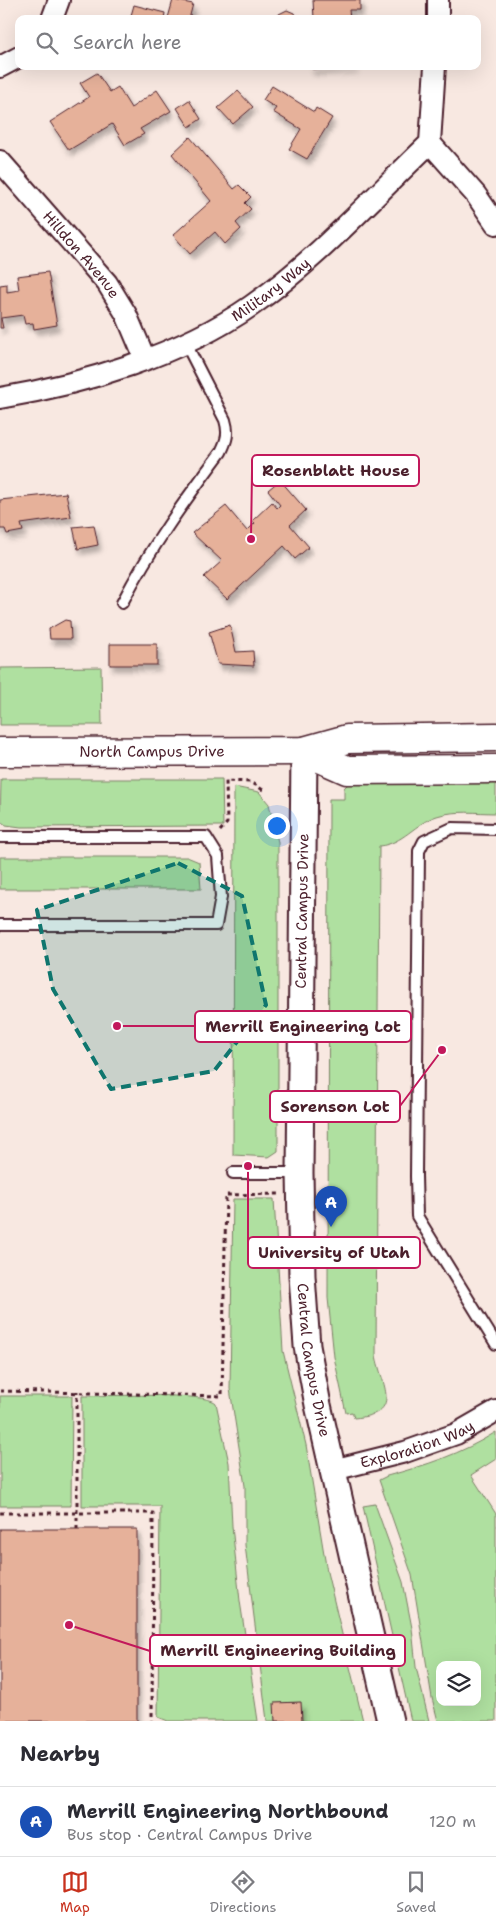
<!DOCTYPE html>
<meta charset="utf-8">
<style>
body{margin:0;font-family:"Shantell Sans",sans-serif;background:#f7f7f7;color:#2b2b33}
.controls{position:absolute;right:15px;bottom:15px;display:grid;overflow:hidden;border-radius:10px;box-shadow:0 5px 20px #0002}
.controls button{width:45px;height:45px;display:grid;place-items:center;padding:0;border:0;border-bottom:1px solid #e1e1e2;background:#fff;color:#2b2b33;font:25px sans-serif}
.you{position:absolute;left:276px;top:825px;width:18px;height:18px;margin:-12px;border:4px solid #fff;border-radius:50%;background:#1a73e8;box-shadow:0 0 0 8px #1a73e833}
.badge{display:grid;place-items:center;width:32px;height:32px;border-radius:50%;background:#c8321e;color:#fff;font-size:16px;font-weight:700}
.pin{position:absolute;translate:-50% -41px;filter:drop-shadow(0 1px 2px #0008)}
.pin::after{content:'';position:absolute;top:26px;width:18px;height:15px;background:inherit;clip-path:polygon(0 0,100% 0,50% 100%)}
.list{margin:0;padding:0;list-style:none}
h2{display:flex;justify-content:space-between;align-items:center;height:65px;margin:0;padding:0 20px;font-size:21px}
h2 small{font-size:16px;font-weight:400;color:#7c7c81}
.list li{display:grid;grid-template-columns:32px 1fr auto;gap:15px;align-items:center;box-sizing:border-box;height:70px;padding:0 20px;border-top:1px solid #e1e1e2}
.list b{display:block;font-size:19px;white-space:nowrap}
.list p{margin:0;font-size:16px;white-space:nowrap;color:#7c7c81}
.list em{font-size:16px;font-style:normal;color:#7c7c81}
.icon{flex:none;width:28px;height:28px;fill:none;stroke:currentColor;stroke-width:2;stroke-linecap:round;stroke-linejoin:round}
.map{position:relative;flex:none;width:496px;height:1721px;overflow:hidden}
.search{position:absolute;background:#fff;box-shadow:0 5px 20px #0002;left:15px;right:15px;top:15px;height:55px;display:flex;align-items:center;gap:12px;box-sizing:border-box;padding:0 18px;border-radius:10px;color:#7c7c81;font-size:19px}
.sheet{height:135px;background:#fff}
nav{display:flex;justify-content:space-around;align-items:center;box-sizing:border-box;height:70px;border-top:1px solid #e1e1e2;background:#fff;font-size:14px;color:#7c7c81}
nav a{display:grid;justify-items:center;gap:2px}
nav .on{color:#c8321e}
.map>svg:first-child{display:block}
</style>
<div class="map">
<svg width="496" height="1721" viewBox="0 0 496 1721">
<defs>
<filter id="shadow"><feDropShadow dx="3" dy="5.5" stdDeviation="2.5" flood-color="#0004"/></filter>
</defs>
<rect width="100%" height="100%" fill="#f8e8e1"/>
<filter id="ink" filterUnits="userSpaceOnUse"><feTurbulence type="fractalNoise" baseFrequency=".02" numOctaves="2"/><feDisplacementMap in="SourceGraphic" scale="10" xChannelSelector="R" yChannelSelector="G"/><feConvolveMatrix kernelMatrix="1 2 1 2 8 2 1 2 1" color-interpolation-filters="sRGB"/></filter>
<g filter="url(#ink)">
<g fill="#afe0a0" stroke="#7c8066" fill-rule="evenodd">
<path d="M101,667L102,725H0V668Z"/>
<path d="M1,779H222L223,826L21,827L6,825L0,821Z"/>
<path d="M496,782V813C478,813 455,810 437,816C415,823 403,844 379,846L376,1355C381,1385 405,1414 354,1418L352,1412L346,1413L334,1357L328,1298L329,799H344V788L348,784Z"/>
<path d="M234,787L259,792L269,804L278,842V1151L269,1157L233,1155Z"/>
<path d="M0,857H187L199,862L201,889H0Z"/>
<path d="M233,1199H274L283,1351L306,1445L327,1572L363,1721H267L245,1545V1486L230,1389Z"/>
<path d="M0,1396H72L71,1506H0Z"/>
<path d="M82,1396C102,1396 206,1392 216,1403L229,1463L232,1526L240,1601L258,1721H168L158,1717L160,1506H82Z"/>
<path d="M496,1432V1459L471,1475L496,1514V1721H438L432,1698L412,1575L379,1480L387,1476C427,1465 461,1454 496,1432ZM440,1665H477V1702H440Z"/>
<path d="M375,1504L403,1582L412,1628L416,1667L429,1721H411L363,1506Z"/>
</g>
<g fill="#e6b19a" stroke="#4a1f2b" filter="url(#shadow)">
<path d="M173,0L193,4L189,19L168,18Z"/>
<path d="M313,0H360V10H349L350,19H314Z"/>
<path d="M134,5L165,13L164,19H130Z"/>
<path d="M287,10L294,13L297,19H277L279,14Z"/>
<path d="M309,66H355V67L312,69Z"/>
<path d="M97,73L110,92L118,87L131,108L157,90L171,111L140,129L144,134L125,145L112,124L69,150L50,122L89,97L80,83Z"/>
<path d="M272,86L314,112L316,108L332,118L307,159L289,149L301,129L273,112L276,108L263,100Z"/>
<path d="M238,91L253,107L233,124L218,108Z"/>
<path d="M189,100L201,119L189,127L177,108Z"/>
<path d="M190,137L234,189L239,185L251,197L245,203L251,209L236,223L241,229L225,244L215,232L190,254L173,235L211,201L172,154Z"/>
<path d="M48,272L57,325L34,329L33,323L25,324L23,315L1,318L3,328H0V285L7,284V292L19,290L17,276Z"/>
<path d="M280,480L306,510L290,525L309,547L295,559L284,546L227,599L204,577L222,561L192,533L226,506L247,531L255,523L252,521L272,502L277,508L280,505L268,490Z"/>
<path d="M66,493L71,517L21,524L23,531L7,534L5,529H0V500Z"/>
<path d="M94,525L98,545L78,549L73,527Z"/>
<path d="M65,620L70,621L71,639H50L49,629Z"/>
<path d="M230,625L236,652L253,651L254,666L218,664L209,632Z"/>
<rect x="110" y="644" width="47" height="21"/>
<rect x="0" y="1529" width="137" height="192"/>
<path d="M301,1702L302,1721H275L274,1703Z"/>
</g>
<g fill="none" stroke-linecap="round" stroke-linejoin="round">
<defs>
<g id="service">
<path d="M122,603C151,547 183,503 221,452C227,440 229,433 225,420L185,342"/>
<path d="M496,829L452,828L424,841L419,851L416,1176L417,1216L496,1344"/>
<path d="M0,837H206L218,856L221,897L216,925H0"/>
<path d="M233,1173H299"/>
</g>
<g id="minor">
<path d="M52,19L59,0"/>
<path d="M438,19V0"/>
<path d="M0,67L19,57"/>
<path d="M430,143L476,195L496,224"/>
<path id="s1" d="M0,161L107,283L126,314L145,359"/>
<path id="s2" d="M0,398C83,384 181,355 251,306C317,260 372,198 430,143L435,66"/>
<path id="s3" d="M333,1470L405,1452L456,1434L496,1411"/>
</g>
<g id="tertiary">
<path id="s4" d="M304,751L300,1173L302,1276L307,1346L318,1405L390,1721"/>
</g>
<g id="secondary">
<path d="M304,751L347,770L496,769"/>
<path id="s5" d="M0,752L304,751L347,739L496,737"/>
</g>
</defs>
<use href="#service" stroke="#4a1f2b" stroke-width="14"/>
<use href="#minor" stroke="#4a1f2b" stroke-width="24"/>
<use href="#tertiary" stroke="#4a1f2b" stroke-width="29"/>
<use href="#secondary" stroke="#4a1f2b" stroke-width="31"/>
<g stroke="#4a1f2b" stroke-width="3" stroke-dasharray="4 4" stroke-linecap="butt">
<path d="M220,831L227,823L226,781L251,782L263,790"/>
<path d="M0,1391L222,1396L226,1195L279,1194"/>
<path d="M0,1513H153L152,1721"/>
<path d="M77,1529V1391"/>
</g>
<use href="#service" stroke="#fff" stroke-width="10"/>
<use href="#minor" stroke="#fff" stroke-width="20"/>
<use href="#tertiary" stroke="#fff" stroke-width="25"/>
<use href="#secondary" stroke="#fff" stroke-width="28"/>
</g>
</g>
<path fill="#0f766e" fill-opacity="0.2" stroke="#0f766e" stroke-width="4" stroke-dasharray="10 6" stroke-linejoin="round" d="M178,863L242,896L266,1005L214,1071L111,1089L53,989L37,910Z"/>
<g text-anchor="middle" stroke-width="4" stroke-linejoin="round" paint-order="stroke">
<g font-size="15" fill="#4a1f2b" stroke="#fff">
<text dy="5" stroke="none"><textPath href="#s1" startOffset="124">Hilldon Avenue</textPath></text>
<text dy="5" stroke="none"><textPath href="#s2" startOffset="295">Military Way</textPath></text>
<text dy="5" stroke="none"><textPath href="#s5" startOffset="152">North Campus Drive</textPath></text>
<text transform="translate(302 911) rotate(-89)" y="5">Central Campus Drive</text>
<text dy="5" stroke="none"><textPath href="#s4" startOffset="610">Central Campus Drive</textPath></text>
<text dy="5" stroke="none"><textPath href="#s3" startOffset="88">Exploration Way</textPath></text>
</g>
</g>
<path fill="none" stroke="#c2185b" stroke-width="2" d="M251 539L252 471M117 1026L195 1026M442 1050L400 1106M248 1166L248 1253M69 1625L150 1651"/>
<g fill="#c2185b" stroke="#fff" stroke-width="2">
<circle cx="251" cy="539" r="5"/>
<circle cx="117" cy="1026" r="5"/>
<circle cx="442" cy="1050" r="5"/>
<circle cx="248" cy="1166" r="5"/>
<circle cx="69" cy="1625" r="5"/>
</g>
<g fill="#fff" stroke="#c2185b" stroke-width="2">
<rect x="252" y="455" width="167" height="31" rx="5"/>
<rect x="195" y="1011" width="216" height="31" rx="5"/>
<rect x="270" y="1091" width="130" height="31" rx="5"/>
<rect x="248" y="1237" width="172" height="31" rx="5"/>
<rect x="150" y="1635" width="255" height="31" rx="5"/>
</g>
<g font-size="16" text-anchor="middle" font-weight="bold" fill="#4a1f2b">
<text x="336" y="476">Rosenblatt House</text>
<text x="303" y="1032">Merrill Engineering Lot</text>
<text x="335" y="1112">Sorenson Lot</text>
<text x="334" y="1258">University of Utah</text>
<text x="278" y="1656">Merrill Engineering Building</text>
</g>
</svg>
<div class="controls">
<button><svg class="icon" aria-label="layers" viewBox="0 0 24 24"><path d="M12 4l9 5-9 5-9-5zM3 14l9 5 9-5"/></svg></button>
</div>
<div class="you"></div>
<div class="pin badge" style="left:331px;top:1227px;background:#1a4fb4">A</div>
<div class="search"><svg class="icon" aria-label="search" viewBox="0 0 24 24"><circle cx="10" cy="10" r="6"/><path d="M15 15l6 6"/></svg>Search here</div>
</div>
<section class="sheet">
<h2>Nearby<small></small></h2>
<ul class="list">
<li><span class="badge" style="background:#1a4fb4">A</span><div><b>Merrill Engineering Northbound</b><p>Bus stop · Central Campus Drive</p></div><em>120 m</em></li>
</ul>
</section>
<nav>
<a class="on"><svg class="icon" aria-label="map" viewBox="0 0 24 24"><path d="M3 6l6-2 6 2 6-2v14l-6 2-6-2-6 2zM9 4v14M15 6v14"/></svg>Map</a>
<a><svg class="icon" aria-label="directions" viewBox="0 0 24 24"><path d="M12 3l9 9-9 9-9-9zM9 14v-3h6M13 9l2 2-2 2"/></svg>Directions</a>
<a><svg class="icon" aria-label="saved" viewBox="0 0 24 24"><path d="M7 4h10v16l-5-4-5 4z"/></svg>Saved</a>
</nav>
